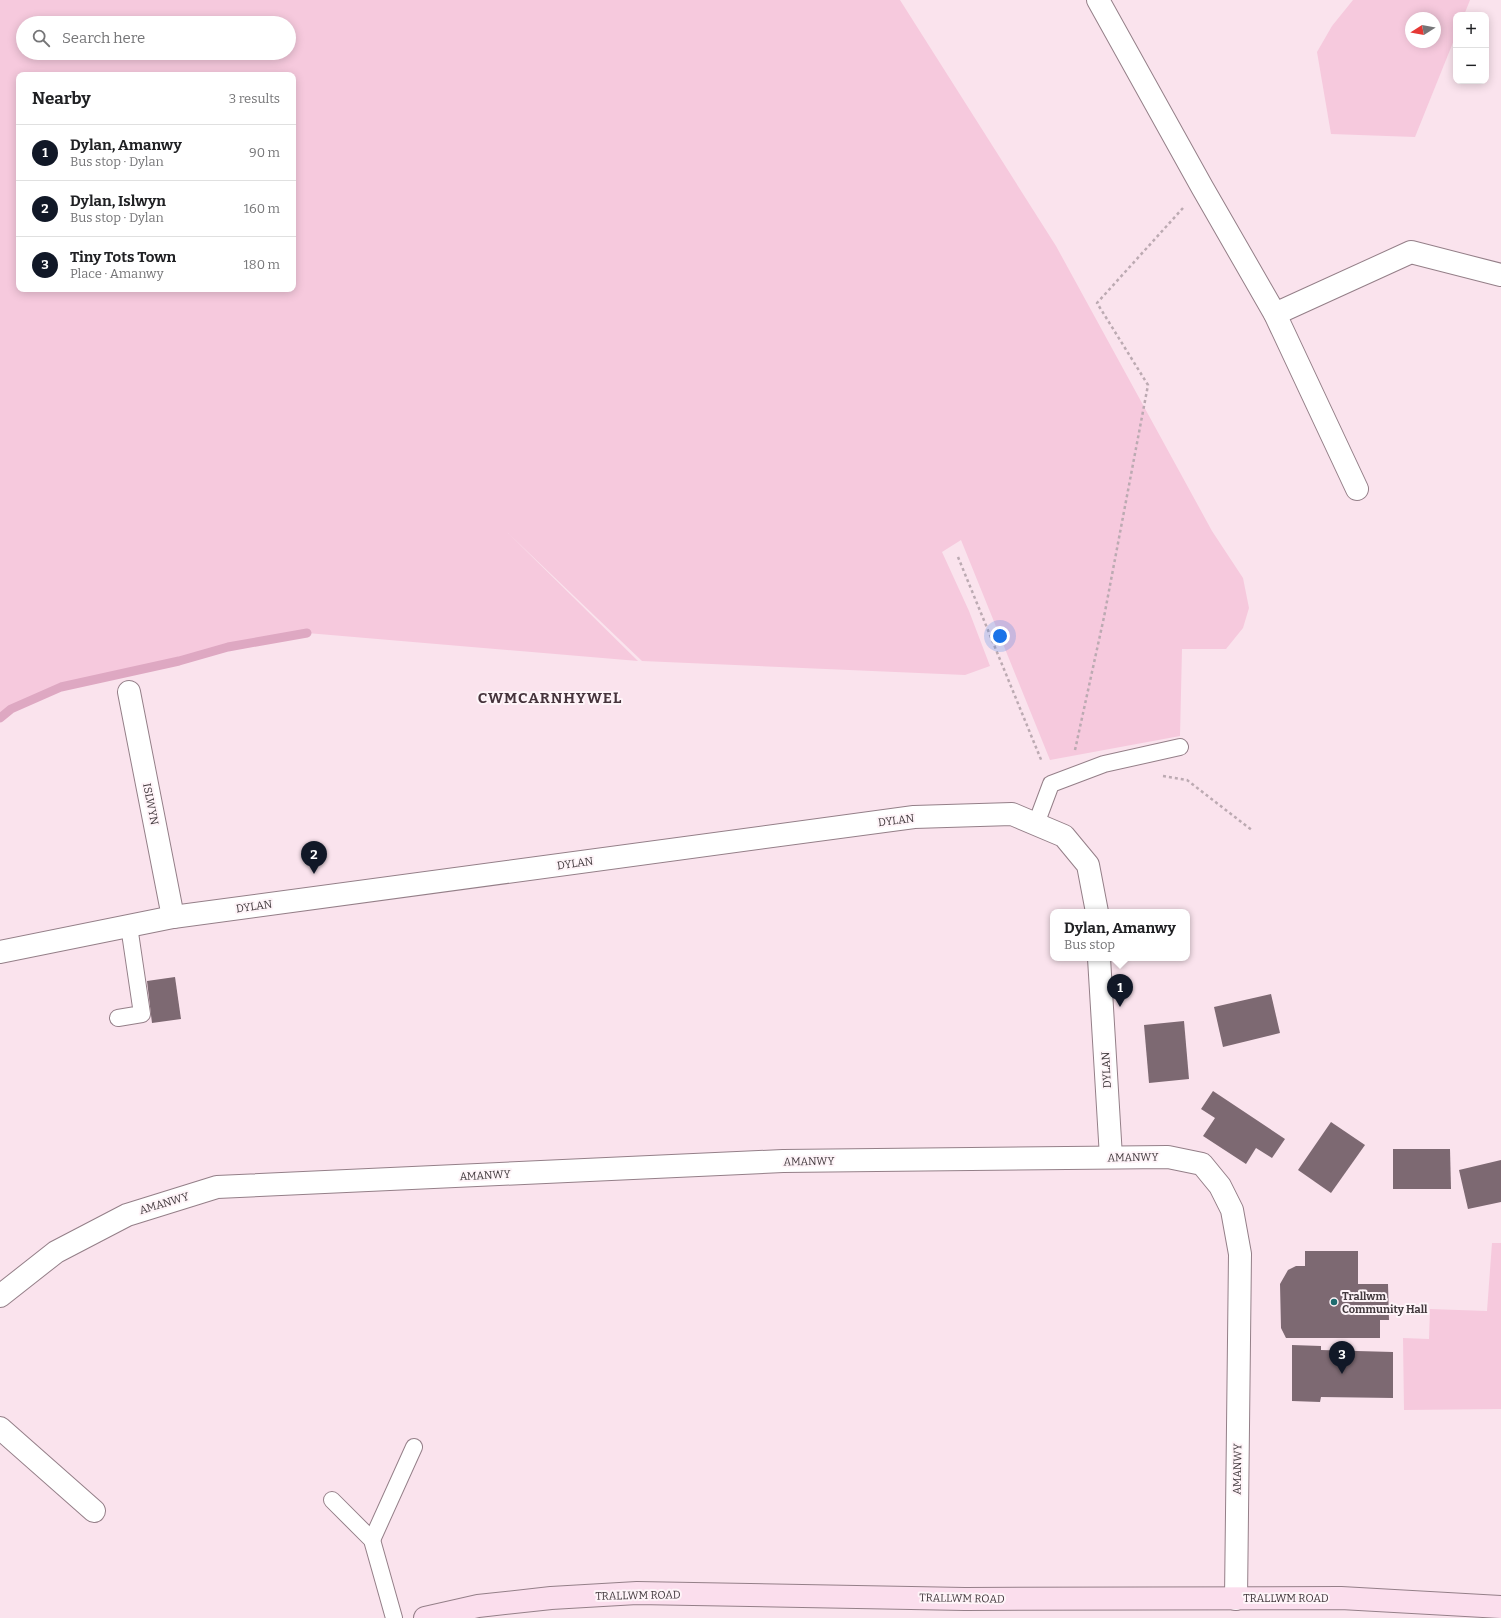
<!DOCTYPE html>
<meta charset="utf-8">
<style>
body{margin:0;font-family:Bitter,serif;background:#f2f2f2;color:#202124}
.controls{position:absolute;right:12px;top:12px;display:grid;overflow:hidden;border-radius:8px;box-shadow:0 2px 10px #0003}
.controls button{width:36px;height:36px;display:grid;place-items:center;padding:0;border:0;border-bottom:1px solid #e0e0e0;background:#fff;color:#202124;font:20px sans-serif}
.compass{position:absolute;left:1405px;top:12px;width:36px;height:36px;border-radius:50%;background:#fff;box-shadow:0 2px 10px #0003;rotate:259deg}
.you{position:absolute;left:1000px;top:636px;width:14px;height:14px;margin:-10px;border:3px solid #fff;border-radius:50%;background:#1a73e8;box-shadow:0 0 0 6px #1a73e833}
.badge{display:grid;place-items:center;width:26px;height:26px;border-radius:50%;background:#111827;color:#fff;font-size:13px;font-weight:700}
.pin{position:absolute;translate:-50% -33px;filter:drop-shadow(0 1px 2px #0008)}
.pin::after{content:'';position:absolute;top:21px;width:14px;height:12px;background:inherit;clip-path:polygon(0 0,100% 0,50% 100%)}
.popup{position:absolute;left:1050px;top:909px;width:140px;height:52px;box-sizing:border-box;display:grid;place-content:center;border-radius:8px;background:#fff;filter:drop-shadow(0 1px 3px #0005);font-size:13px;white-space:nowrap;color:#757577}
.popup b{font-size:15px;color:#202124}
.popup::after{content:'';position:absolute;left:50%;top:100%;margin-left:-8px;border:8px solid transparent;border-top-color:#fff}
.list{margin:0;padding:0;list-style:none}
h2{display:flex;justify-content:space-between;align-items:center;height:52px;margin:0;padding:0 16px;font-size:17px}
h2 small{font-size:13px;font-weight:400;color:#757577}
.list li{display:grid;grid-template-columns:26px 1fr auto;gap:12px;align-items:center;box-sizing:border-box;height:56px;padding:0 16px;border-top:1px solid #e0e0e0}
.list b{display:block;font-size:15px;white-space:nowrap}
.list p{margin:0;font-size:13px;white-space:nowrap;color:#757577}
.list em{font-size:13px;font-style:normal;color:#757577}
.icon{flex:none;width:22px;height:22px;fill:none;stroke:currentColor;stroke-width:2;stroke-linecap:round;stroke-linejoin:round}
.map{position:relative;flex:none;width:1501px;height:1618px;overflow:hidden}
.search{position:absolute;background:#fff;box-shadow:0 2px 10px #0003;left:16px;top:16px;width:280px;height:44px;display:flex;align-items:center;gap:10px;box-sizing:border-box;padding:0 14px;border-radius:22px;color:#757577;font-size:15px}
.panel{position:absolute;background:#fff;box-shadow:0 2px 10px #0003;left:16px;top:72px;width:280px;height:220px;border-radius:8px}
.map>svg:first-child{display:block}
</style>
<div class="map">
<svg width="1501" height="1618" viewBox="0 0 1501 1618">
<rect width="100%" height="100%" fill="#fae3ed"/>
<g fill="#f6c9dd" fill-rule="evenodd">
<path d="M0,0H900L1056,246L1212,531L1243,578L1249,608L1243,628L1226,649H1182L1180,736L1050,760L961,540L942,552L969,611L990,666L965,675L642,661L507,532L638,661L307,633L228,647L179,661L61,687L11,709L0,718ZM23,23H289V53H23ZM19,75H293V289H19Z"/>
<path d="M1353,0H1470L1464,15H1456V35L1415,137L1331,134L1317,52L1332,26ZM1411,18H1435V42H1411Z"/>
<path d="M1492,1243H1501V1409L1404,1410L1403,1338L1429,1339L1430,1309L1487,1311Z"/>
</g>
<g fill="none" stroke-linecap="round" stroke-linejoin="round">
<path stroke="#dea8c2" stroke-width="9" d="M0,718L11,709L61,687L179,661L228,647L307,633"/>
</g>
<g fill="#7d6972">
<path d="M175,977L181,1019L152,1023L147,981Z"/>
<path d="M1271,994L1280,1033L1223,1047L1214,1007Z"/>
<path d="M1184,1021L1189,1079L1149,1083L1144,1025Z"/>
<path d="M1213,1091L1285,1139L1272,1158L1256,1148L1246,1164L1203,1136L1215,1118L1201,1109Z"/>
<path d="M1331,1122L1365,1145L1331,1193L1298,1170Z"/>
<path d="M1393,1149H1450L1451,1189H1393Z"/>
<path d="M1501,1160V1202L1468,1209L1459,1170Z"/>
<path d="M1305,1251H1358V1284H1388L1389,1320H1380V1338H1286L1281,1328L1280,1284L1288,1270L1296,1266H1305Z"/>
<path d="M1292,1345L1321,1346V1350L1393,1352V1398L1321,1397L1320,1402L1292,1401Z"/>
</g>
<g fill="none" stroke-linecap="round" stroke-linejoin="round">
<defs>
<g id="lane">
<path d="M1036,824L1051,784L1104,764L1180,747"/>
<path d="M118,1018L142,1014L129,926"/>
<path d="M332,1500L372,1540L394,1618"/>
<path d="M372,1540L414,1447"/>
</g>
<g id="street">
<path d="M1098,0L1202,187L1275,314L1357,489"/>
<path d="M1275,314L1411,252L1501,275"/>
<path d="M129,692L173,917"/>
<path d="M0,952L173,917L914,817L1012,814L1064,836L1088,865L1097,912"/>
<path d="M1099,958L1111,1157"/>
<path d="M0,1296L56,1252L127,1215L217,1187L783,1161L1168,1157L1202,1164L1220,1186L1232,1210L1240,1254L1236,1599"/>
<path d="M0,1428L94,1511"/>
</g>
<path id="secondary" d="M425,1618L478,1606L551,1598L637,1593L965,1599L1341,1598L1501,1607"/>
</defs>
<use href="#lane" stroke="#947f88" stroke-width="18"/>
<use href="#street" stroke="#947f88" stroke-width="24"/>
<use href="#secondary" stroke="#947f88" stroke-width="24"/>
<g stroke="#bcaab2" stroke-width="2.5" stroke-dasharray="3 3" stroke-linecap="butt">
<path d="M958,557L1042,762"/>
<path d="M1075,750L1104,617L1148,385L1097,303L1183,208"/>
<path d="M1163,776L1187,780L1253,831"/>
</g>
<use href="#lane" stroke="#fff" stroke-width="16"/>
<use href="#street" stroke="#fff" stroke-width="22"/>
<use href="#secondary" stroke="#fbdeed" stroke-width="22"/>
</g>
<circle fill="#1f6c6f" stroke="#fef4f8" stroke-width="1.5" cx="1334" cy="1302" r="4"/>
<g text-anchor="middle" stroke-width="4" stroke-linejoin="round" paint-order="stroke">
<g font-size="11" fill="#42393d" stroke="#fef4f8">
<text transform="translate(151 804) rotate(79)" y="4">ISLWYN</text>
<text transform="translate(896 820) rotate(-7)" y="4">DYLAN</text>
<text transform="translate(575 863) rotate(-8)" y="4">DYLAN</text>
<text transform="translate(254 906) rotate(-8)" y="4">DYLAN</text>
<text transform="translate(1106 1070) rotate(-93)" y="4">DYLAN</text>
<text transform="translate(1133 1157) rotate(-1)" y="4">AMANWY</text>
<text transform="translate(809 1161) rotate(-1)" y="4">AMANWY</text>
<text transform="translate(485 1175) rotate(-3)" y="4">AMANWY</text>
<text transform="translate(164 1203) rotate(-17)" y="4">AMANWY</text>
<text transform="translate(1237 1469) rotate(-89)" y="4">AMANWY</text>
<text transform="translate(638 1595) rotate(-1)" y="4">TRALLWM ROAD</text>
<text transform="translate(962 1598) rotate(1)" y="4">TRALLWM ROAD</text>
<text x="1286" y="1602">TRALLWM ROAD</text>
</g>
<g font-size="11" font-weight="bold" fill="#42393d" stroke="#fef4f8" text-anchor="start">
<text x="1342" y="1300">Trallwm<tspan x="1342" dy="13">Community Hall</tspan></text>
</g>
<g font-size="15" font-weight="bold" letter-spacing="1" fill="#46343c" stroke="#fef4f8">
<text x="550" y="703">CWMCARNHYWEL</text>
</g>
</g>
</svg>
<div class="controls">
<button>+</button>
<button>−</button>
</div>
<svg class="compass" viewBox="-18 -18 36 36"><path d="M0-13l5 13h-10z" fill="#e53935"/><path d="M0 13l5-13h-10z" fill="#757577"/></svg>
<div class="you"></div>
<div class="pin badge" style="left:1120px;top:1007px">1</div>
<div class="popup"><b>Dylan, Amanwy</b>Bus stop</div>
<div class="pin badge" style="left:314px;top:874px">2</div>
<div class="pin badge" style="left:1342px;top:1374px">3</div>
<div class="search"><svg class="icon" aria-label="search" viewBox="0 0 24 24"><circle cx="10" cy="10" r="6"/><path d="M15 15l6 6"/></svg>Search here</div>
<section class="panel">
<h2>Nearby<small>3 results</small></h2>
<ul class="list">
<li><span class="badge">1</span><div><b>Dylan, Amanwy</b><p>Bus stop · Dylan</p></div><em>90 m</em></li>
<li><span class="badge">2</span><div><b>Dylan, Islwyn</b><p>Bus stop · Dylan</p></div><em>160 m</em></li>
<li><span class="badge">3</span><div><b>Tiny Tots Town</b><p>Place · Amanwy</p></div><em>180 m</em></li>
</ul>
</section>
</div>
